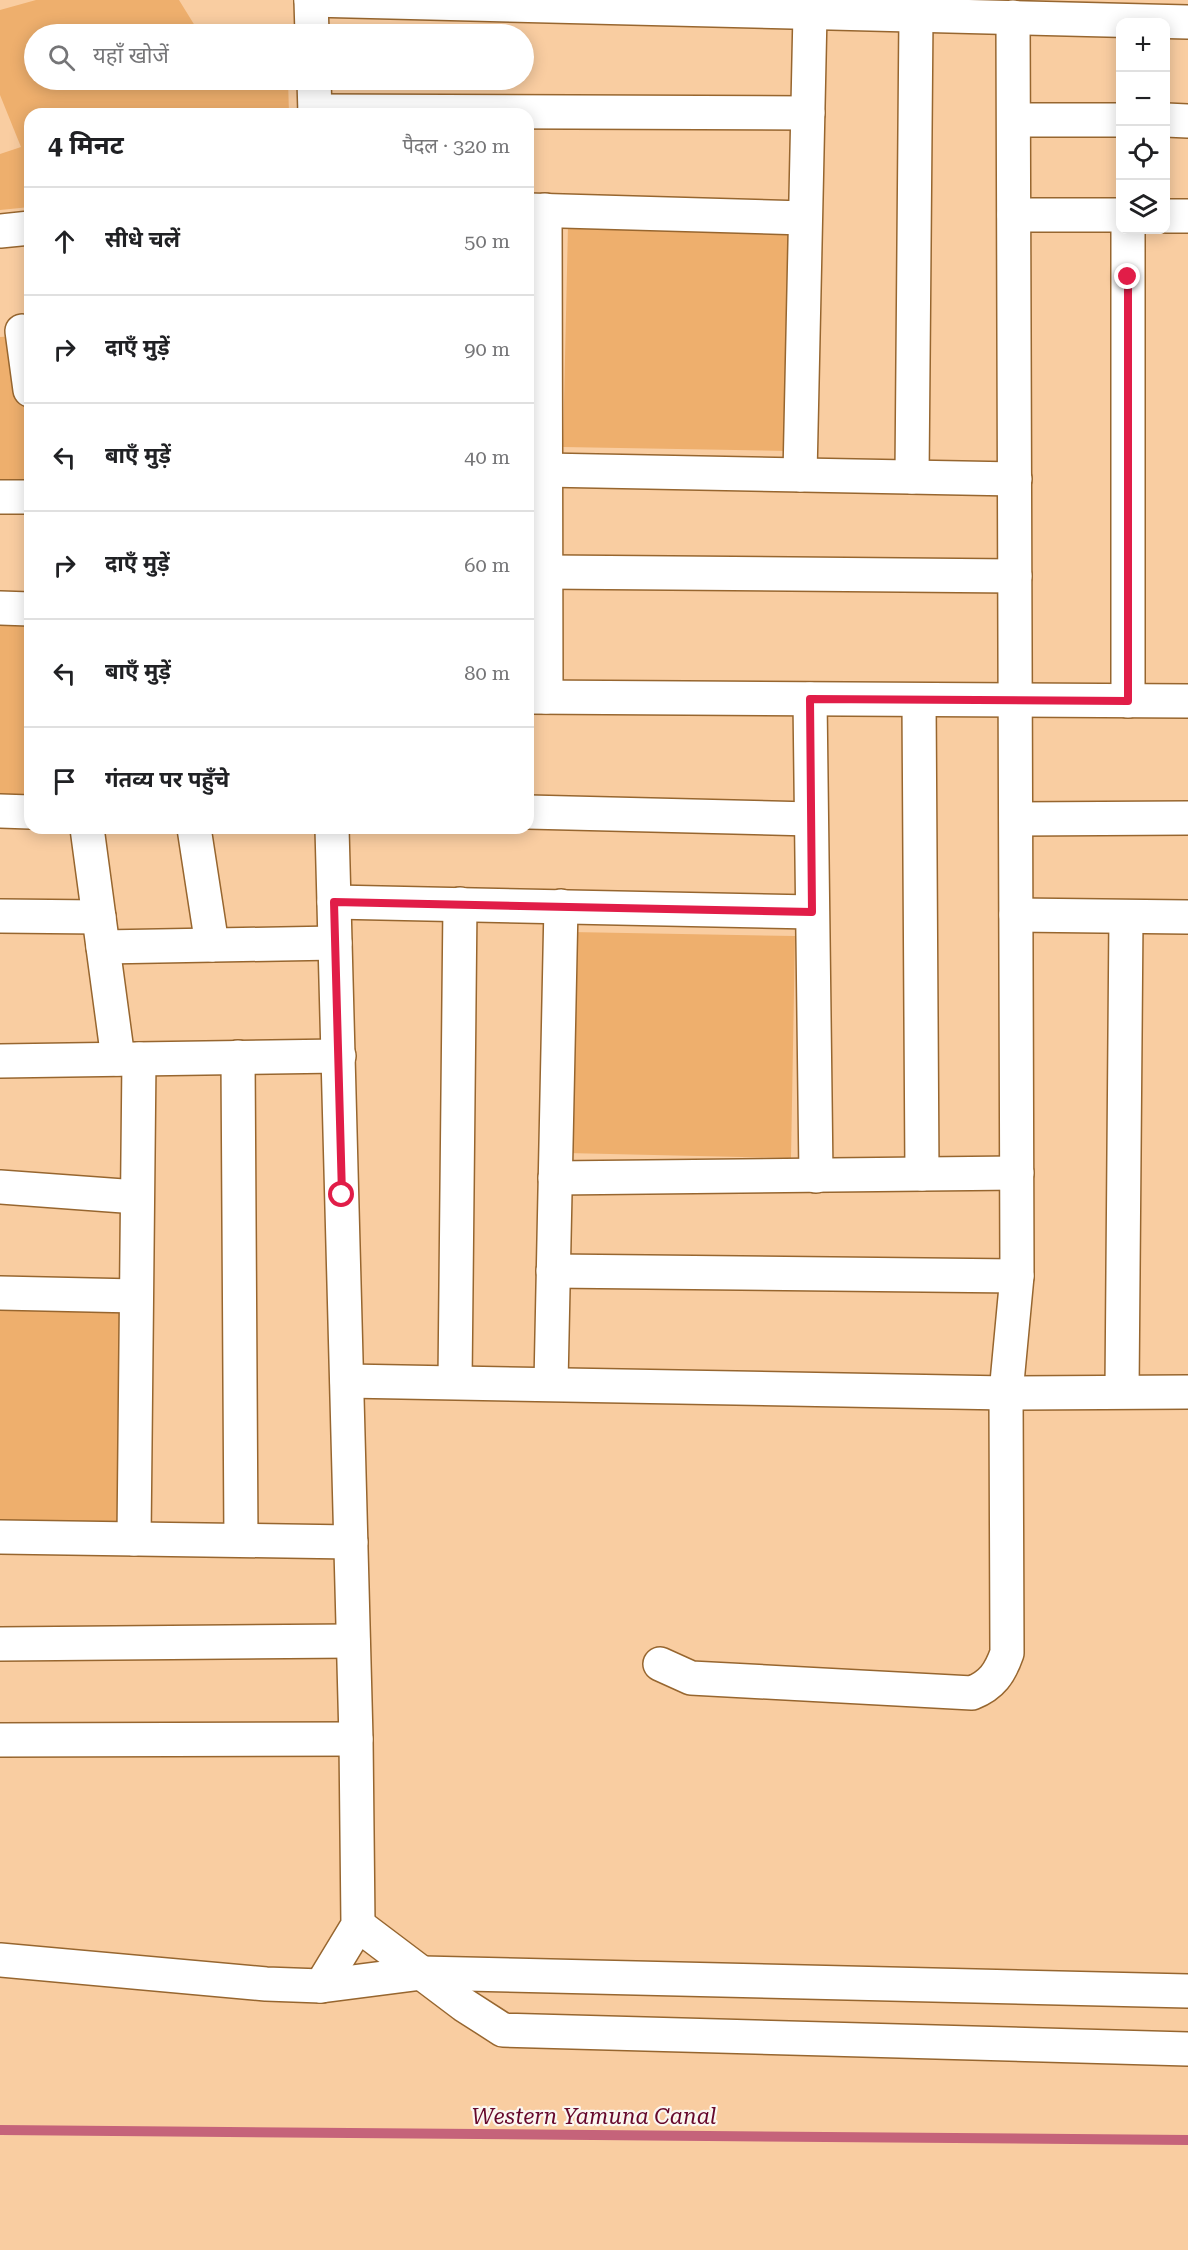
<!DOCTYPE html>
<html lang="hi">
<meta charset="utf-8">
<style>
body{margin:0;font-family:"Roboto Serif","Noto Sans Devanagari",serif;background:#f6f6f6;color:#202124}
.controls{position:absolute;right:18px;top:18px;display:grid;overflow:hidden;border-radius:12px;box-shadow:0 3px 15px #0003}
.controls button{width:54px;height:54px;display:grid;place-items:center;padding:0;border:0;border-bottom:2px solid #e0e0e0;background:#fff;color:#202124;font:30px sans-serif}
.stop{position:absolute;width:18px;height:18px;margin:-14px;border:4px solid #e11d48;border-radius:50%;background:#fff}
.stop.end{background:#e11d48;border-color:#fff;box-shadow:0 2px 6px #0008}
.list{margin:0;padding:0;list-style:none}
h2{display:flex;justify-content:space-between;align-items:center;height:78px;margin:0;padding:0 24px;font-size:26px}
h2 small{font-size:20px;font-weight:400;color:#757577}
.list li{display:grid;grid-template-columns:39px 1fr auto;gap:18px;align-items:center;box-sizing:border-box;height:108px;padding:0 24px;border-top:2px solid #e0e0e0}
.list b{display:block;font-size:22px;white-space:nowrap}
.list em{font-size:20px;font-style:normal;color:#757577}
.icon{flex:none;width:33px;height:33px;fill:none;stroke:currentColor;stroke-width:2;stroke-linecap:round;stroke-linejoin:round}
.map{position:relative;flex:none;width:1188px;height:2250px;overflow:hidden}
.search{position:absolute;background:#fff;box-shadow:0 3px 15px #0003;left:24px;top:24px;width:510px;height:66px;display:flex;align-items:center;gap:15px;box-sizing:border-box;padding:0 21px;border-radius:33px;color:#757577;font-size:22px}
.panel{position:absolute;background:#fff;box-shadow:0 3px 15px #0003;left:24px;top:108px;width:510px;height:726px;border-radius:18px}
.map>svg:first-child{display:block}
</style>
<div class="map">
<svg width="1188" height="2250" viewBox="0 0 1188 2250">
<rect width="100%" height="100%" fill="#f9cda1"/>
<g fill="#eeaf6d">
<path d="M36,0H179L200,34H34V80H288L289,114H30V207L0,210V154L21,147L0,95V10Z"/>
<path d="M568,226L792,230L787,451L563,447Z"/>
<path d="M16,336L30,430V490L0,491V337Z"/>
<path d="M0,613L30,614V806L0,805Z"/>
<path d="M571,932L795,936L791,1158L566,1153Z"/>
<path d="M0,1302L124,1304L119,1526L0,1523Z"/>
</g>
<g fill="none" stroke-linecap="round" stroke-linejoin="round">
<path stroke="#c5637a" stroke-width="10" d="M0,2130L1188,2140"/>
<defs>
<g id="minor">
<path d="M311,0L1188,22"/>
<path d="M311,0L312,34"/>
<path d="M314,80L315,114"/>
<path d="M315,111L808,113"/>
<path d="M1014,120H1120"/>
<path d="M1166,120L1188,121"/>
<path d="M528,210L805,218"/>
<path d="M545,210L546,697"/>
<path d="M1014,215H1120"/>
<path d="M1166,216H1188"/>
<path d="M1128,230V701"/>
<path d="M0,231L30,228"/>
<path d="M22,331L30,390"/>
<path d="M545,470L1015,479"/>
<path d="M800,475L810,13"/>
<path d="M912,477L916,15"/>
<path d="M0,497H30"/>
<path d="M546,572L1015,576"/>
<path d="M0,608L30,609"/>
<path d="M528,697L1188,701"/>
<path d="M810,699L816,1176"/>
<path d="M919,700L922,1174"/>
<path d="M0,811L30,812"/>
<path d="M528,812L811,819"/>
<path d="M1016,819L1188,818"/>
<path d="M87,828L118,1059"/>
<path d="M194,828L212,945"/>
<path d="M334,902L812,912"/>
<path d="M1016,915L1188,917"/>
<path d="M0,916L99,917"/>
<path d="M103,947L335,943"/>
<path d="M238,1057L241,1540"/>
<path d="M0,1061L339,1056"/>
<path d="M555,1178L1017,1173"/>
<path d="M0,1187L137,1197"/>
<path d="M553,1271L1017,1276"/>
<path d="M0,1293L136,1296"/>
<path d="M347,1381L1006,1393L1188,1392"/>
<path d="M455,1382L460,904"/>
<path d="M551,1383L561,906"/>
<path d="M1122,1391L1126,917"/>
<path d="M0,1537L351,1542"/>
<path d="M134,1539L139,1059"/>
<path d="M0,1644L353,1641"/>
<path d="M660,1664L691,1678L972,1693C992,1685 1000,1673 1007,1653L1006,1393L1017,1276L1013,17"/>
<path d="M0,1740L356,1739"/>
<path d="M358,1925L464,2005L503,2030L1188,2049"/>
<path d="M0,1960L266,1984L321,1986L358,1925L356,1739L332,828"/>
<path d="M321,1986L422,1973L1188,1991"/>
</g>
</defs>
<use href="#minor" stroke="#97662f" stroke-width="36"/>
<use href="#minor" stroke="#fff" stroke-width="33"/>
</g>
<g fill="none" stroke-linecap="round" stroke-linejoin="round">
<path stroke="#e11d48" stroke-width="8" d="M342,1195L334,902L812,912L810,699L1128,701V277"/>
</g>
<g text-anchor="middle" stroke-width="4.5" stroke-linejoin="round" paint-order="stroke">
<g font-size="22" font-style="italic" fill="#66082b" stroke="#fbf6f0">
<text x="594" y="2124">Western Yamuna Canal</text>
</g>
</g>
</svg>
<div class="controls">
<button>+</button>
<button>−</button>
<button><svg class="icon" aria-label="locate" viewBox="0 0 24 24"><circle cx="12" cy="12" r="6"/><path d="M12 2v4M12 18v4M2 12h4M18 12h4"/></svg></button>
<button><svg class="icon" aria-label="layers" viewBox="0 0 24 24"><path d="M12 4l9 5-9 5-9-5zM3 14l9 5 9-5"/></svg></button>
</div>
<div class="stop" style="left:342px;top:1195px"></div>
<div class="stop end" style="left:1128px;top:277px"></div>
<div class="search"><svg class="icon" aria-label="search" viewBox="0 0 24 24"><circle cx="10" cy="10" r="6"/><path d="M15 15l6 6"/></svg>यहाँ खोजें</div>
<section class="panel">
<h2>4 मिनट<small>पैदल · 320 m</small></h2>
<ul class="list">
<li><svg class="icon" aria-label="ahead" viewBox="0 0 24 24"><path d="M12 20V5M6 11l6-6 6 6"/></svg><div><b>सीधे चलें</b></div><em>50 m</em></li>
<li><svg class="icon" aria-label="right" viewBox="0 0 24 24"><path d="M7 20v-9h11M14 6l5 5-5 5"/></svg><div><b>दाएँ मुड़ें</b></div><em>90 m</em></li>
<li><svg class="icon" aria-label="left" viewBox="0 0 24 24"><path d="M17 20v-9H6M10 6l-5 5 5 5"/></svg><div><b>बाएँ मुड़ें</b></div><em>40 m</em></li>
<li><svg class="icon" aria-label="right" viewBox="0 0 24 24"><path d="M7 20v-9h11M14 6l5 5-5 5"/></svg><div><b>दाएँ मुड़ें</b></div><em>60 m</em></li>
<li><svg class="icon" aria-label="left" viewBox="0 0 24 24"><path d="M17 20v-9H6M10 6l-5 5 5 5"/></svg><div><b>बाएँ मुड़ें</b></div><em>80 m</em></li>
<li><svg class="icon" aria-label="arrive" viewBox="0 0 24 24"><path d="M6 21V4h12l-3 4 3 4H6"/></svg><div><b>गंतव्य पर पहुँचे</b></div></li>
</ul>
</section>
</div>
